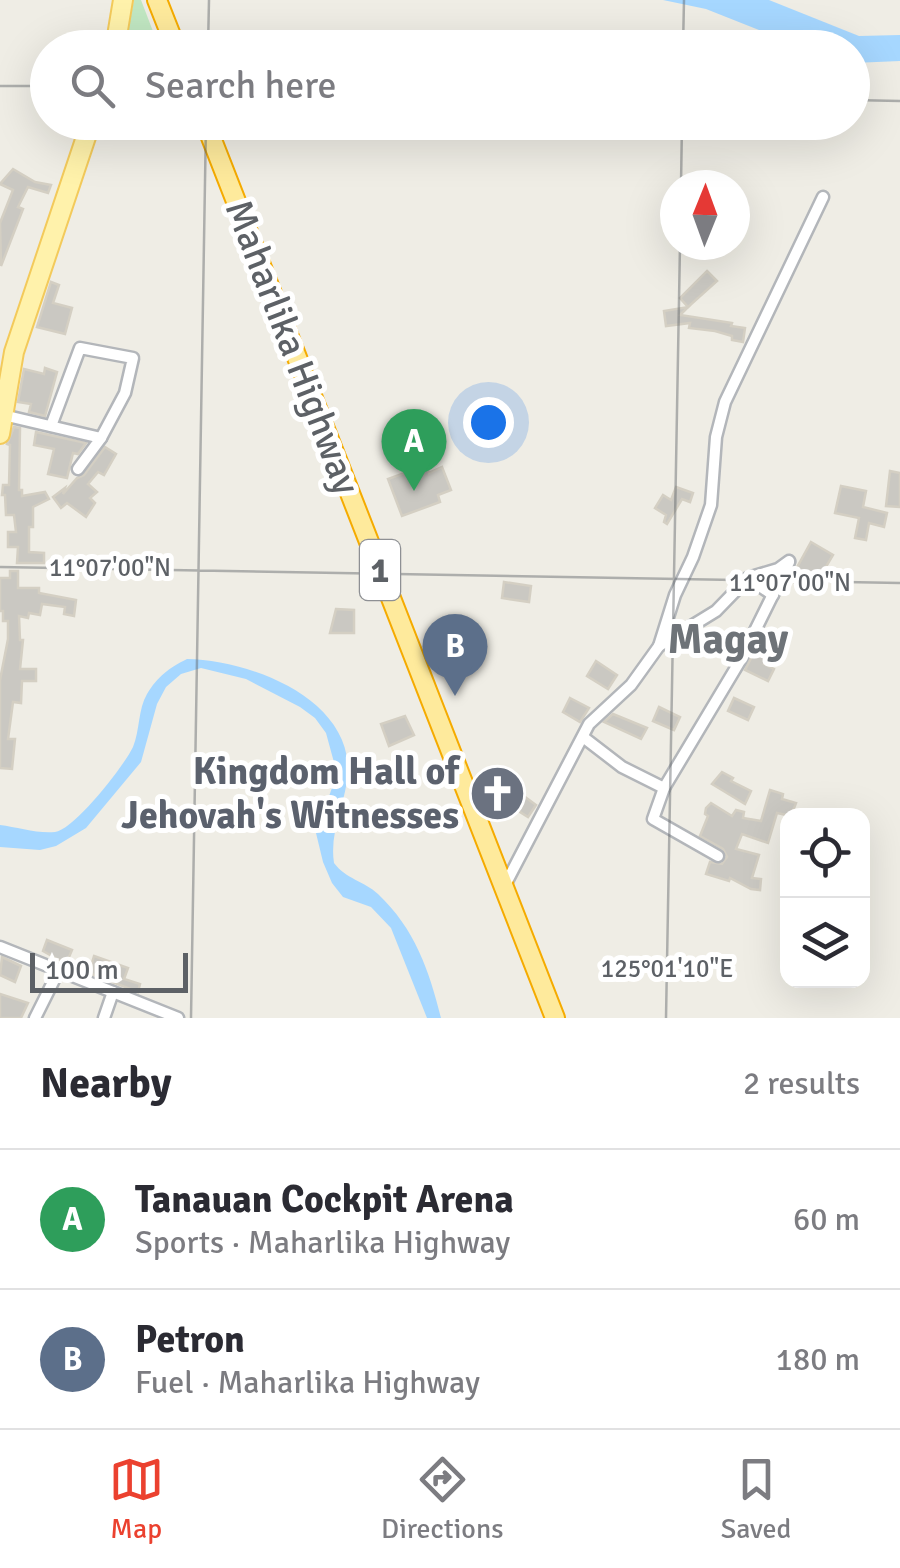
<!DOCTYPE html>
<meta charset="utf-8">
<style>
body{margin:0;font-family:Signika,sans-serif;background:#f2f2f3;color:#2b2b33}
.controls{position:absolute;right:30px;bottom:30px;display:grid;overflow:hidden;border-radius:20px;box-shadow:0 10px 40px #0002}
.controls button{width:90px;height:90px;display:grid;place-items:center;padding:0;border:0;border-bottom:2px solid #e1e1e2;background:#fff;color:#2b2b33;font:50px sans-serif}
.compass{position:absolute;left:660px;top:170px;width:90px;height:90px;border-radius:50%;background:#fff;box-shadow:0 10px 40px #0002;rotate:1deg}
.scale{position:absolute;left:30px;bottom:25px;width:158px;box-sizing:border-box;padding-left:10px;border:5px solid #5d6166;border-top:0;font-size:28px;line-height:35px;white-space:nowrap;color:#5d6166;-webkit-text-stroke:8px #fff;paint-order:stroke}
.you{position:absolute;left:488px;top:422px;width:35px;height:35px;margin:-25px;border:8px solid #fff;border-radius:50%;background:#1a73e8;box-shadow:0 0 0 15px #1a73e833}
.badge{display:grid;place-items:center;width:65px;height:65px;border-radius:50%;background:#eb412f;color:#fff;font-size:32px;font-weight:700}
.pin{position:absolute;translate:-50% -82px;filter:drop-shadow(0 2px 5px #0008)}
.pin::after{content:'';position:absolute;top:52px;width:35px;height:30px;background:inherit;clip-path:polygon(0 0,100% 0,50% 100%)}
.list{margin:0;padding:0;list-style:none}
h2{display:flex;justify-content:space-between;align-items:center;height:130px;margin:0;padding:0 40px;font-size:42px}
h2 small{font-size:32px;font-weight:400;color:#7c7c81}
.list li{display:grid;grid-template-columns:65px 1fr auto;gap:30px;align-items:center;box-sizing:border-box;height:140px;padding:0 40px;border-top:2px solid #e1e1e2}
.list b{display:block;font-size:38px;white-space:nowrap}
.list p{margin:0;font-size:32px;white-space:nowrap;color:#7c7c81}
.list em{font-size:32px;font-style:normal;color:#7c7c81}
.icon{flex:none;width:55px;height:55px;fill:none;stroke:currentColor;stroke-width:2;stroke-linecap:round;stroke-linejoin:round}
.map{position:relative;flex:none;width:900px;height:1018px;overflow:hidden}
.search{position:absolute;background:#fff;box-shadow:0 10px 40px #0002;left:30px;right:30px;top:30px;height:110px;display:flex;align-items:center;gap:25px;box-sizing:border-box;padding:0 35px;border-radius:55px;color:#7c7c81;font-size:38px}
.sheet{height:410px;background:#fff}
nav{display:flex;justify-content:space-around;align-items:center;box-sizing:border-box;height:140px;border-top:2px solid #e1e1e2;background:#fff;font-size:28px;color:#7c7c81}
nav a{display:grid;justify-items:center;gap:5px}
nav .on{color:#eb412f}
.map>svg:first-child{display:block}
</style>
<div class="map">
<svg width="900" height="1018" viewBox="0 0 900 1018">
<rect width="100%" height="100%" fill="#efede5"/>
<path fill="#c1e7c2" d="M134,0H141L159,47H125Z"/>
<g fill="#a6d7ff">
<path d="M663,0H769L859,36L900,35V61L853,63L852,48L802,47L706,9Z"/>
<path d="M187,659C248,660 350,697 348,772C346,803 329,831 334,863C346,879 364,881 378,894C415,929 429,970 441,1018H427L391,928L371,907L343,897L332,883L323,862L316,833L333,785L335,766L326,733L315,718L300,707L246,679L201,668L181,674L166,687L157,704L141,762L86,828L56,846L40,850L0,847V825C17,827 38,834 55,832C74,830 124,766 133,747C140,730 138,709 147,694C158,676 169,668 187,659Z"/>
</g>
<g fill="#cac8c2" stroke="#d4cfc3" stroke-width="2.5">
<path d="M13,169L35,182L51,185L48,193L28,187L18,207L23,209L1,266L0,223L13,190L0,184Z"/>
<path d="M707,271L717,281L688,307L680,298Z"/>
<path d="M51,282L59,285L53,303L72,308L65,334L37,327Z"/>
<path d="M688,307L680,315L732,323L731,326L745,328L743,342L732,340V336L715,331L689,328L690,323L666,326L664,311Z"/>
<path d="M45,368L57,372L45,416L29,412L31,404L18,402L24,369L44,374Z"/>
<path d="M14,427L20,428L19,490H22V496L45,492L49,499L33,507V527H29V552L44,553V563H17L18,547H8V532H16L14,515H6L5,495H2L3,485H9L10,445L7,444Z"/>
<path d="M36,432L86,443L78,454L73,453L67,478L48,474L54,449L34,445Z"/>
<path d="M105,447L116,454L104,475L98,472L88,484L97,492L90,498L95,503L86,517L67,503L61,508L53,497L65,488L63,494L77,478L84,475Z"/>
<path d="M426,465L429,473L442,467L451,490L438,495L440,502L402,516L388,479Z"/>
<path d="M890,471L900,473V507L886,506Z"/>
<path d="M841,486L866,491L863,507L887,513L884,527L869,523L866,540L855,538L859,518L835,513Z"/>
<path d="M676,487L693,493L690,502L682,499L667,524L664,522L666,515L655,508L663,495L671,500Z"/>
<path d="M811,542L833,555L811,592L790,580Z"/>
<path d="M10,571H18V588H39V593L76,600L74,616L64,614L65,607L42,604L40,615L29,613L28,618L19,616L20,640H23L20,669H36V681H22L21,703L13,702L8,739H15L12,769L0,768V680L8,639V621H3V611H0V578H10Z"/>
<path d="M504,582L531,586L529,602L502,598Z"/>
<path d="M336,609L354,610V633H330Z"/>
<path d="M763,635L776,642L764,664L774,669L768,681L745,670Z"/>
<path d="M596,661L617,675L608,689L587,676Z"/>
<path d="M570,698L589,708L580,722L563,712Z"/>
<path d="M734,698L754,707L748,720L728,711Z"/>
<path d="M659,707L680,717L674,730L653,721Z"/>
<path d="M613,714L647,728L641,739L604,722Z"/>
<path d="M405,716L414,735L389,746L381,724Z"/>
<path d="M722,772L733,778L731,781L751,791L745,804L712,784Z"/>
<path d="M513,788L536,805L528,817L504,802Z"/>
<path d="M770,790L783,794L782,799L796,803L791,816L777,813L768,843L742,834L736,849L759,855L752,878L761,879L760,890L751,889L730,878L729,881L706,874L710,862L722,864L727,857L723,849L700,836L708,816L705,814L706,808L711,803L732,816L736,810L744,812L743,818L761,821Z"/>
<path d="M47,940L72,950L66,964L43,951Z"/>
<path d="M94,956L128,968L124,979L140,984L138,992L89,973Z"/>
<path d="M2,957L21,966L15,982L0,975Z"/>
<path d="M0,994L28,1003L21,1018H0Z"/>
</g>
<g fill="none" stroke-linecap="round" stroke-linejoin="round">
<defs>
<g id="minor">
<path d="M3,415L101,438L78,469"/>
<path d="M51,426L80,348L133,358L125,393L101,438"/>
<path d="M748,578L773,595"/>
<path d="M659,646L675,595L693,557L711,505L716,437L725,402L823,197"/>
<path d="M583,737L622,767L664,788L740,661L789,562"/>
<path d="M664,788L653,819L718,856"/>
<path d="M504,887L589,724L631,685L659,646L716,611L748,578L778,569L789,561"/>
<path d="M0,947L178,1018"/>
<path d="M35,1018L59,970"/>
<path d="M104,1018L113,992"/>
</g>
<g id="primary">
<path d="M115,48L123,0"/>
<path d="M0,434L14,352L91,122"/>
</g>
<g id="trunk">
<path d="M157,0L176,48"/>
<path d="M205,122L555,1018"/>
</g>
</defs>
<use href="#minor" stroke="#b3b6ba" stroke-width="15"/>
<use href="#primary" stroke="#f3ca5b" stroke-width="22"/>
<use href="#trunk" stroke="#f5ab00" stroke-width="22"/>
<use href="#minor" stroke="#fff" stroke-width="10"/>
<use href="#primary" stroke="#fff2ab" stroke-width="18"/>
<use href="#trunk" stroke="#feea9c" stroke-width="18"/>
</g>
<path fill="none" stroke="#5d6166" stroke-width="2.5" stroke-opacity="0.45" d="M208,48L209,0M683,48L684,0M0,86H48M852,100L900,101M681,185L682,122M0,567L900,583M191,1018L206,122M666,1018L680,245"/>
<defs>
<symbol id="church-disc" viewBox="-11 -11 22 22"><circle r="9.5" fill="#6b7280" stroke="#fff"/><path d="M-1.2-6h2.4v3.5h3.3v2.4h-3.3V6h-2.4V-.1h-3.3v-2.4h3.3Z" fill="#fff"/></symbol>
</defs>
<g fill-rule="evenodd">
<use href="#church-disc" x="466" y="762" width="63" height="63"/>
</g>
<g text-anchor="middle" stroke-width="10" stroke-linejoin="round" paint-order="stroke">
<rect fill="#fff" stroke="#8e9094" stroke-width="2.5" x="360" y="540" width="40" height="60" rx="8"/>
<g font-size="35" font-weight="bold" fill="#5d6166">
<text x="380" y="582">1</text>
</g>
<g font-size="38" fill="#5d6166" stroke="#fff">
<text transform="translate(293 347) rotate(69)" y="13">Maharlika Highway</text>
</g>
<g font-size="38" font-weight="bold" fill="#5b616d" stroke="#fff" text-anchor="end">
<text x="459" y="784">Kingdom Hall of<tspan x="459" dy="44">Jehovah's Witnesses</tspan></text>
</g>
<g font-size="42" font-weight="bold" fill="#6e7378" stroke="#fff">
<text x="728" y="653">Magay</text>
</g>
</g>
<g font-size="25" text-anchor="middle" fill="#5d6166" stroke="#fff" stroke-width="10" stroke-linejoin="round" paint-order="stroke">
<text x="110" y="576">11°07'00"N</text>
<text x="790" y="591">11°07'00"N</text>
<text x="667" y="977">125°01'10"E</text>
</g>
</svg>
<div class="controls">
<button><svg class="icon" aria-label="locate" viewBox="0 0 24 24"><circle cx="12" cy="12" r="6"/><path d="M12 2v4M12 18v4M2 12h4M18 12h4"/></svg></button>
<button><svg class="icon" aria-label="layers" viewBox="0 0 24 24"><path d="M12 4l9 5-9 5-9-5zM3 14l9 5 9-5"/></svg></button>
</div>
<svg class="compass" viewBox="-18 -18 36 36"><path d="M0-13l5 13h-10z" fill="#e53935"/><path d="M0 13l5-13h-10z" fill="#7c7c81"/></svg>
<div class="scale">100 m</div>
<div class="you"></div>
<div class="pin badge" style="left:414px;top:491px;background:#2e9e5b">A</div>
<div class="pin badge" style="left:455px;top:696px;background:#5c6f8a">B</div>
<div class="search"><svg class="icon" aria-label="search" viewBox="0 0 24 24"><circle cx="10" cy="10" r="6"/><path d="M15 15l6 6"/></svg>Search here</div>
</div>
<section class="sheet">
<h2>Nearby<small>2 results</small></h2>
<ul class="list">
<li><span class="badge" style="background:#2e9e5b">A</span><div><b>Tanauan Cockpit Arena</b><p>Sports · Maharlika Highway</p></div><em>60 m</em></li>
<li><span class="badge" style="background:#5c6f8a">B</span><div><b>Petron</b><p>Fuel · Maharlika Highway</p></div><em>180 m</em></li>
</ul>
</section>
<nav>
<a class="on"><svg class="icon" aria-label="map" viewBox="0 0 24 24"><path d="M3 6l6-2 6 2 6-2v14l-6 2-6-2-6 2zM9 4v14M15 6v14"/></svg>Map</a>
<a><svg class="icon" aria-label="directions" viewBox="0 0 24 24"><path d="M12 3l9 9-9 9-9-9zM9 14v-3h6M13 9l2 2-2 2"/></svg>Directions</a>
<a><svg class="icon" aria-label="saved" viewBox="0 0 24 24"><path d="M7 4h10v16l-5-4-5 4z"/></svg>Saved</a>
</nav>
